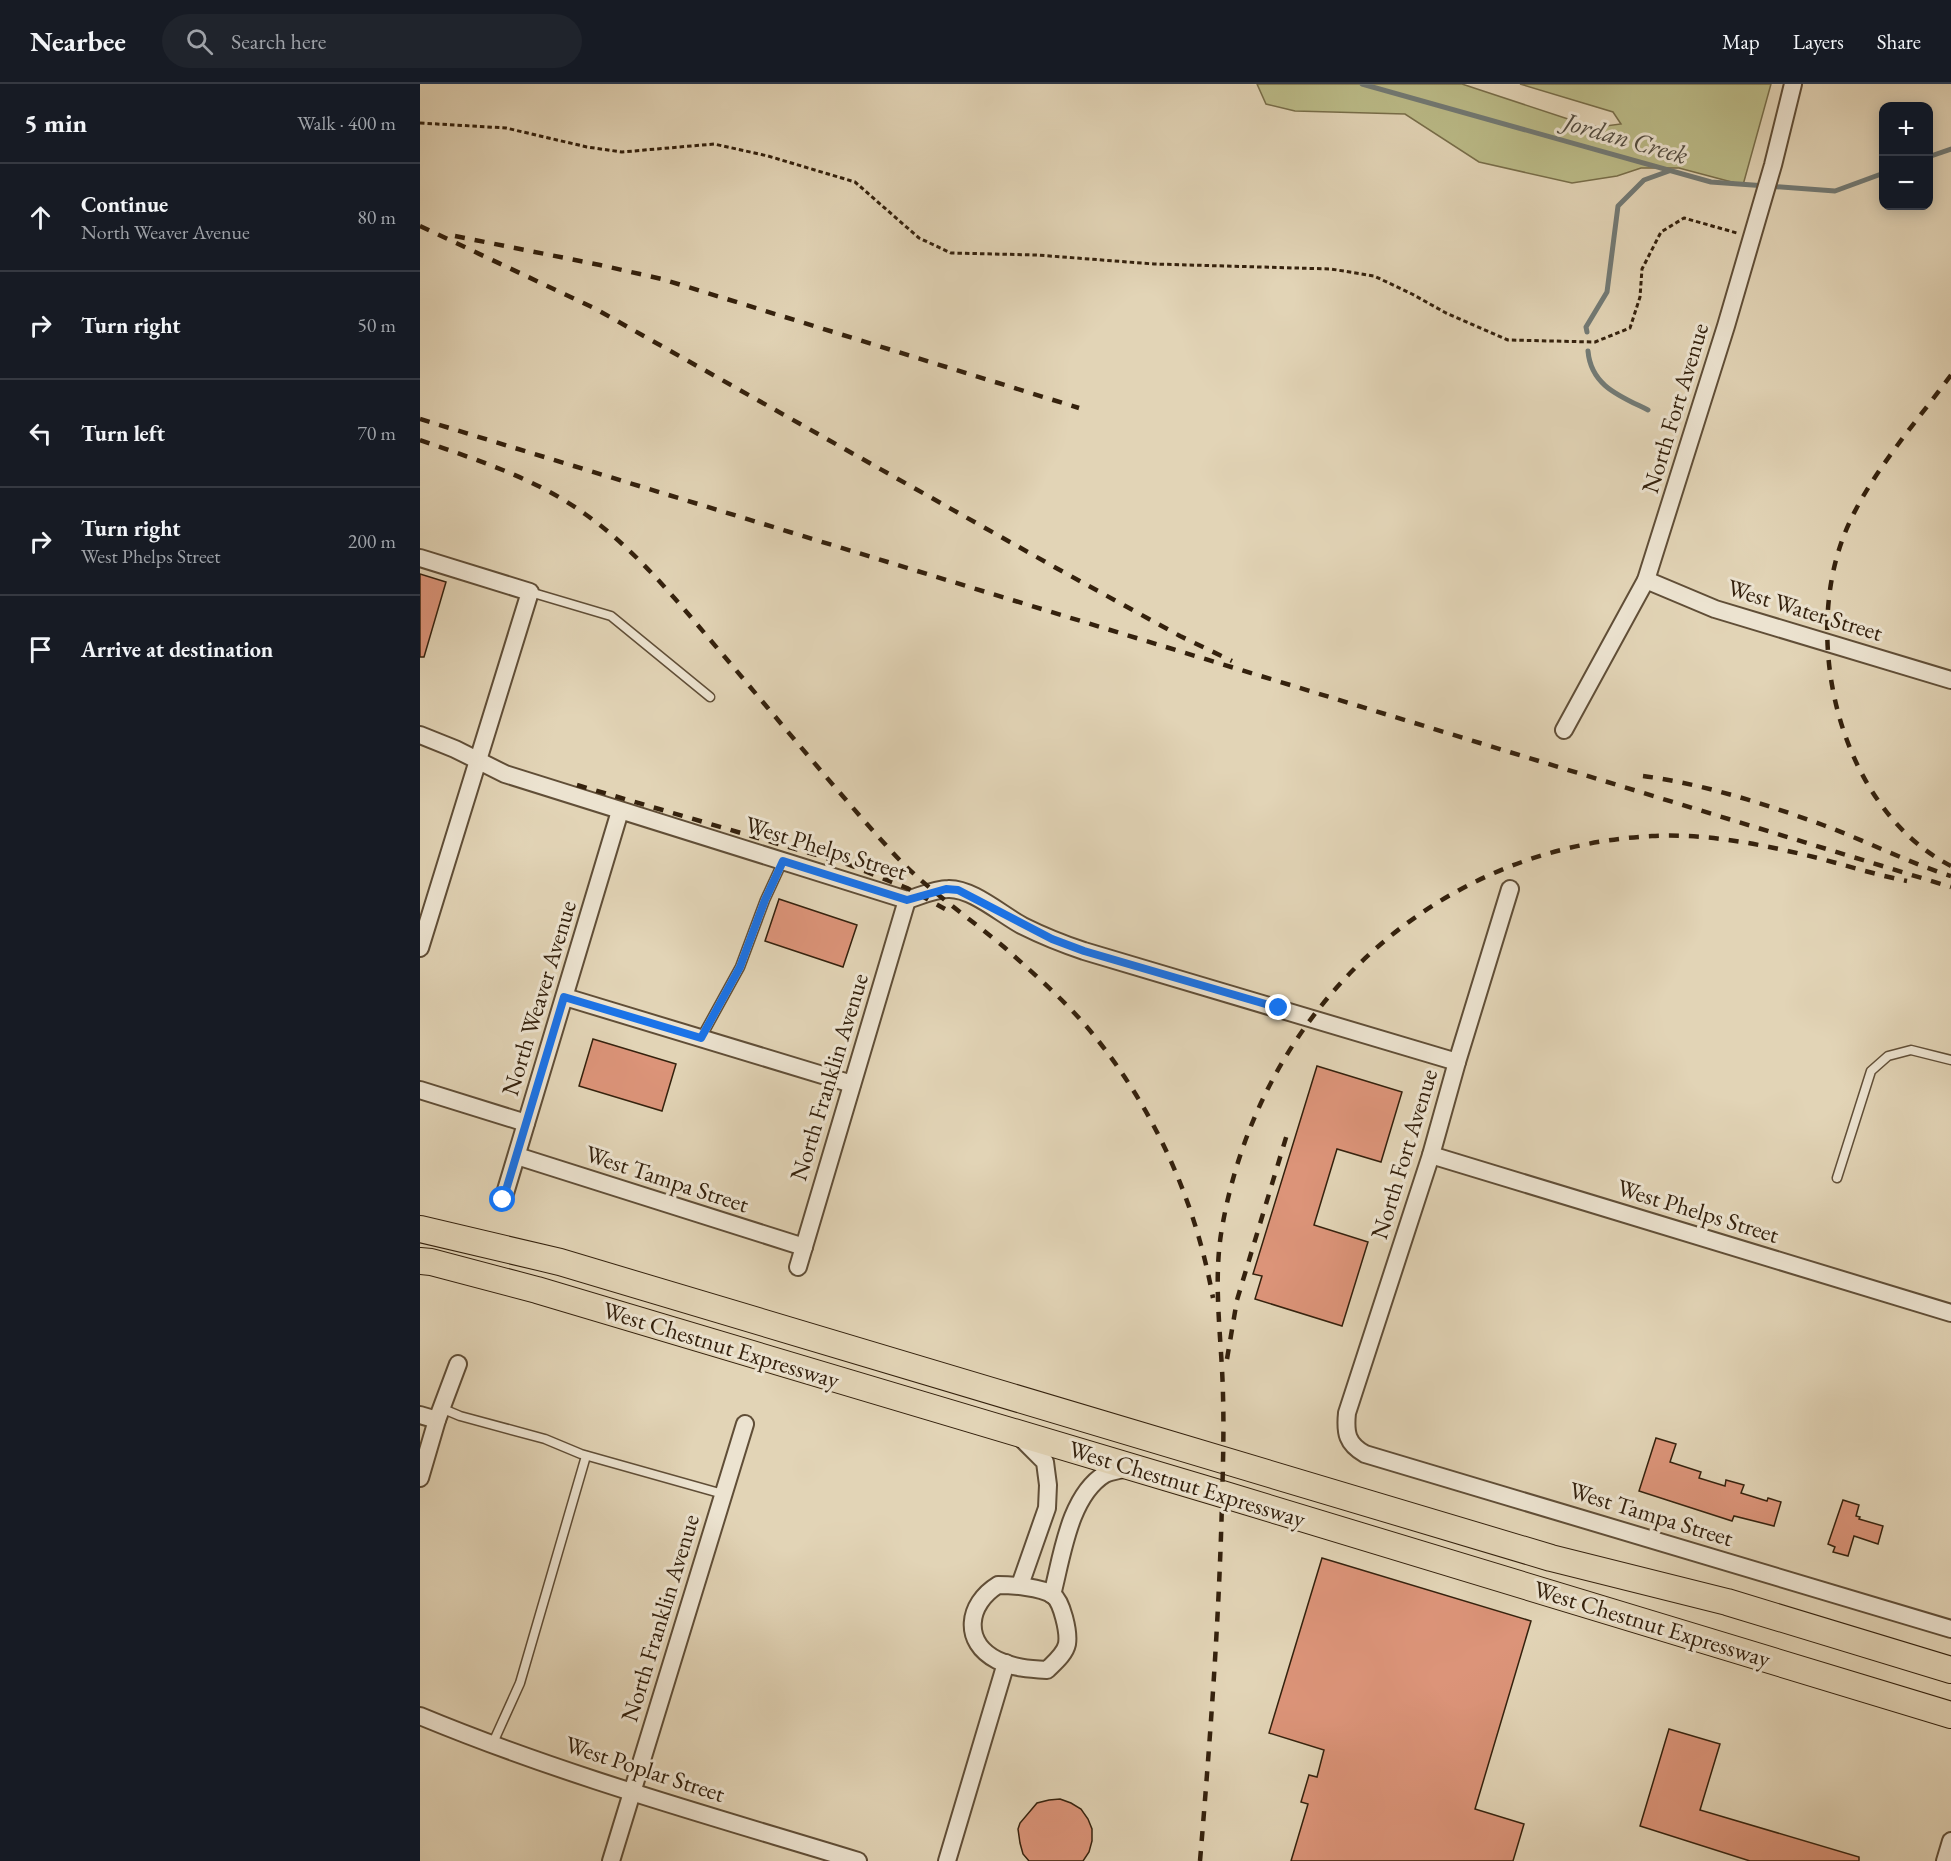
<!DOCTYPE html>
<meta charset="utf-8">
<style>
body{margin:0;font-family:"EB Garamond",serif;background:#20242c;color:#f1f3f6}
.controls{position:absolute;right:18px;top:18px;display:grid;overflow:hidden;border-radius:12px;box-shadow:0 3px 15px #0003}
.controls button{width:54px;height:54px;display:grid;place-items:center;padding:0;border:0;border-bottom:2px solid #363941;background:#171b24;color:#f1f3f6;font:30px sans-serif}
.stop{position:absolute;width:18px;height:18px;margin:-14px;border:4px solid #1a73e8;border-radius:50%;background:#fff}
.stop.end{background:#1a73e8;border-color:#fff;box-shadow:0 2px 6px #0008}
.list{margin:0;padding:0;list-style:none}
h2{display:flex;justify-content:space-between;align-items:center;height:78px;margin:0;padding:0 24px;font-size:26px}
h2 small{font-size:20px;font-weight:400;color:#9ea1a6}
.list li{display:grid;grid-template-columns:39px 1fr auto;gap:18px;align-items:center;box-sizing:border-box;height:108px;padding:0 24px;border-top:2px solid #363941}
.list b{display:block;font-size:22px;white-space:nowrap}
.list p{margin:0;font-size:20px;white-space:nowrap;color:#9ea1a6}
.list em{font-size:20px;font-style:normal;color:#9ea1a6}
.icon{flex:none;width:33px;height:33px;fill:none;stroke:currentColor;stroke-width:2;stroke-linecap:round;stroke-linejoin:round}
.map{position:relative;flex:none;width:1531px;height:1777px;overflow:hidden}
header{display:flex;align-items:center;gap:36px;box-sizing:border-box;height:84px;padding:0 30px;background:#171b24;border-bottom:2px solid #363941}
header strong{font-size:28px}
nav{display:flex;gap:33px;margin-inline-start:auto;font-size:21px}
.search{width:420px;height:54px;background:#20242c;display:flex;align-items:center;gap:15px;box-sizing:border-box;padding:0 21px;border-radius:33px;color:#9ea1a6;font-size:22px}
main{display:flex}
aside{flex:1;background:#171b24}
.map>svg:first-child{display:block}
</style>
<header>
<strong>Nearbee</strong>
<div class="search"><svg class="icon" aria-label="search" viewBox="0 0 24 24"><circle cx="10" cy="10" r="6"/><path d="M15 15l6 6"/></svg>Search here</div>
<nav><a>Map</a><a>Layers</a><a>Share</a></nav>
</header>
<main>
<aside>
<h2>5 min<small>Walk · 400 m</small></h2>
<ul class="list">
<li><svg class="icon" aria-label="ahead" viewBox="0 0 24 24"><path d="M12 20V5M6 11l6-6 6 6"/></svg><div><b>Continue</b><p>North Weaver Avenue</p></div><em>80 m</em></li>
<li><svg class="icon" aria-label="right" viewBox="0 0 24 24"><path d="M7 20v-9h11M14 6l5 5-5 5"/></svg><div><b>Turn right</b></div><em>50 m</em></li>
<li><svg class="icon" aria-label="left" viewBox="0 0 24 24"><path d="M17 20v-9H6M10 6l-5 5 5 5"/></svg><div><b>Turn left</b></div><em>70 m</em></li>
<li><svg class="icon" aria-label="right" viewBox="0 0 24 24"><path d="M7 20v-9h11M14 6l5 5-5 5"/></svg><div><b>Turn right</b><p>West Phelps Street</p></div><em>200 m</em></li>
<li><svg class="icon" aria-label="arrive" viewBox="0 0 24 24"><path d="M6 21V4h12l-3 4 3 4H6"/></svg><div><b>Arrive at destination</b></div></li>
</ul>
</aside>
<div class="map">
<svg width="1531" height="1777" viewBox="0 0 1531 1777">
<rect width="100%" height="100%" fill="#e2d4b6"/>
<filter id="stains"><feTurbulence type="fractalNoise" baseFrequency=".00333" numOctaves="4"/><feColorMatrix values="0 0 0 0 .2 0 0 0 0 .09 0 0 0 0 .02 0 0 0 .5 -.17"/></filter>
<radialGradient id="worn" r=".72"><stop offset=".6" stop-color="#630" stop-opacity="0"/><stop offset="1" stop-color="#630" stop-opacity=".3"/></radialGradient>
<path fill="#bb8" stroke="#786e4a" stroke-width="1.5" d="M837,0H1042L1151,36L1178,43L1201,40L1193,28L1100,0H1351L1323,101L1259,84H1221L1197,92L1152,99L1059,78L985,30L875,27L846,20Z"/>
<g fill="none" stroke-linecap="round" stroke-linejoin="round">
<g stroke="#727a75" stroke-width="5">
<path d="M942,0L1291,98L1415,107L1464,89"/>
<path d="M1508,73L1531,65"/>
<path d="M1167,248L1166,243L1187,208L1198,122L1224,96L1249,87"/>
<path d="M1168,267C1171,302 1200,312 1228,326"/>
</g>
</g>
<g fill="#dc9479" stroke="#34210d" stroke-width="1.5">
<path d="M0,490L26,498L4,573H0Z"/>
<path d="M359,815L437,841L423,883L345,857Z"/>
<path d="M173,955L256,980L242,1027L159,1002Z"/>
<path d="M897,982L982,1008L961,1078L917,1065L894,1141L948,1158L922,1242L835,1215L842,1192L833,1190Z"/>
<path d="M1236,1354L1256,1360L1250,1378L1281,1388L1279,1394L1305,1402L1306,1396L1324,1401L1321,1409L1347,1417L1348,1414L1361,1418L1354,1442L1314,1432L1312,1437L1219,1407Z"/>
<path d="M1423,1416L1439,1421L1436,1432L1440,1433L1439,1435L1463,1442L1458,1460L1434,1452L1428,1472L1413,1468L1415,1463L1408,1460Z"/>
<path d="M902,1474L1111,1537L1055,1725L1104,1740L1093,1777H871L888,1720L881,1718L889,1691L897,1693L904,1666L849,1649Z"/>
<path d="M1249,1645L1300,1660L1280,1726L1439,1773V1777H1330L1220,1742Z"/>
<path d="M640,1715L651,1719L661,1725L668,1735L672,1745V1757L669,1768L663,1777H609L603,1770L600,1759L598,1745L600,1739L617,1719L629,1716Z"/>
</g>
<g fill="none" stroke-linecap="round" stroke-linejoin="round">
<defs>
<g id="service">
<path d="M110,508L191,532L290,613"/>
<path d="M281,954L320,883L345,816L363,777"/>
<path d="M1417,1094L1451,987L1468,972L1491,966L1531,976"/>
<path d="M21,1324L40,1332L125,1355L161,1370L303,1410"/>
<path d="M72,1661L100,1599L166,1372"/>
</g>
<g id="minor">
<path d="M0,474L110,508L0,864"/>
<path d="M1226,496L1295,525L1531,596"/>
<path d="M1144,646L1226,496L1306,242L1353,81L1373,0"/>
<path d="M0,651L35,665L85,690L487,816C500,812 515,805 528,805C552,804 582,831 603,842C623,852 643,860 664,867L1037,978"/>
<path d="M1090,805L1037,978L1011,1071L927,1329C925,1349 927,1360 945,1370L1531,1545"/>
<path d="M145,913L432,1000"/>
<path d="M0,1006L106,1039"/>
<path d="M1011,1071L1531,1229"/>
<path d="M97,1072L384,1163"/>
<path d="M83,1116L200,727"/>
<path d="M378,1183L487,816"/>
<path d="M0,1331L17,1336"/>
<path d="M598,1351L625,1378L628,1401L627,1424L600,1501"/>
<path d="M0,1394L17,1336L38,1280"/>
<path d="M578,1501C592,1501 621,1503 633,1511C642,1518 649,1548 647,1560C645,1570 634,1579 627,1586C610,1585 593,1584 577,1576C542,1558 547,1520 578,1501Z"/>
<path d="M632,1511C642,1473 649,1412 685,1390C691,1387 701,1386 707,1384"/>
<path d="M0,1632C142,1691 291,1732 438,1777"/>
<path d="M191,1777L325,1340"/>
<path d="M527,1777L586,1579"/>
<path d="M1525,1777L1531,1757"/>
</g>
<g id="primary">
<path d="M0,1145L140,1178L1131,1474L1307,1518L1531,1586"/>
<path d="M0,1177L11,1178L117,1206L802,1410L1531,1631"/>
</g>
</defs>
<use href="#service" stroke="#604e37" stroke-width="11"/>
<use href="#minor" stroke="#604e37" stroke-width="20"/>
<use href="#primary" stroke="#34210d" stroke-width="28"/>
<path stroke="#34210d" stroke-width="3" stroke-dasharray="4.5 3" stroke-linecap="butt" d="M0,39L86,44L167,63L202,68L294,60L348,72L435,98L499,154L531,169L617,171L734,180L911,185L954,192L992,210L1026,229L1088,256L1175,258L1210,244L1220,213L1222,185L1241,148L1264,134L1317,149"/>
<use href="#service" stroke="#ece3d0" stroke-width="8"/>
<use href="#minor" stroke="#ece3d0" stroke-width="16"/>
<use href="#primary" stroke="#e2d4b6" stroke-width="26"/>
<g stroke="#34210d" stroke-width="4.5" stroke-dasharray="10 10" stroke-linecap="butt">
<path d="M0,142L174,224L638,485L760,552L812,577"/>
<path d="M35,152L180,181L242,195L659,324"/>
<path d="M1531,291C1495,340 1444,397 1423,454C1382,563 1422,726 1531,782"/>
<path d="M0,335L1531,803"/>
<path d="M0,356C57,376 115,394 165,430C219,468 261,522 304,572C360,638 415,705 473,769C506,805 547,832 584,863C612,888 642,914 667,943C732,1020 775,1114 793,1214"/>
<path d="M1223,692C1284,700 1345,720 1403,741C1446,757 1487,778 1531,792"/>
<path d="M157,701L427,780L487,804L525,825"/>
<path d="M807,1275L817,1216L868,1047"/>
<path d="M780,1777C790,1657 799,1538 802,1418C803,1382 804,1346 803,1311C802,1258 793,1203 801,1150C836,932 1008,764 1232,752C1288,749 1344,761 1398,774C1428,782 1457,791 1487,797"/>
</g>
</g>
<g fill="none" stroke-linecap="round" stroke-linejoin="round">
<path stroke="#1a73e8" stroke-width="8" d="M83,1116L144,913L281,954L320,883L345,816L363,777L487,816L526,805L538,806L632,855L664,867L859,924"/>
</g>
<g text-anchor="middle" stroke-width="6" stroke-linejoin="round" paint-order="stroke">
<g font-size="24" fill="#34210d" stroke="#ece3d0">
<text transform="translate(1255 324) rotate(-73)" y="8">North Fort Avenue</text>
<text transform="translate(1385 526) rotate(17)" y="8">West Water Street</text>
<text transform="translate(406 764) rotate(17)" y="8">West Phelps Street</text>
<text transform="translate(119 914) rotate(-73)" y="8">North Weaver Avenue</text>
<text transform="translate(409 993) rotate(-73)" y="8">North Franklin Avenue</text>
<text transform="translate(984 1070) rotate(-73)" y="8">North Fort Avenue</text>
<text transform="translate(247 1095) rotate(18)" y="8">West Tampa Street</text>
<text transform="translate(1278 1127) rotate(17)" y="8">West Phelps Street</text>
<text transform="translate(301 1261) rotate(17)" y="8">West Chestnut Expressway</text>
<text transform="translate(767 1400) rotate(17)" y="8">West Chestnut Expressway</text>
<text transform="translate(1231 1430) rotate(17)" y="8">West Tampa Street</text>
<text transform="translate(240 1534) rotate(-73)" y="8">North Franklin Avenue</text>
<text transform="translate(1232 1540) rotate(17)" y="8">West Chestnut Expressway</text>
<text transform="translate(225 1685) rotate(18)" y="8">West Poplar Street</text>
</g>
<g font-size="26" font-style="italic" fill="#534d41" stroke="#ece3d0">
<text transform="translate(1206 54) rotate(16)" y="9">Jordan Creek</text>
</g>
</g>
<rect width="100%" height="100%" filter="url(#stains)"/>
<rect width="100%" height="100%" fill="url(#worn)"/>
</svg>
<div class="controls">
<button>+</button>
<button>−</button>
</div>
<div class="stop" style="left:83px;top:1116px"></div>
<div class="stop end" style="left:859px;top:924px"></div>
</div>
</main>
